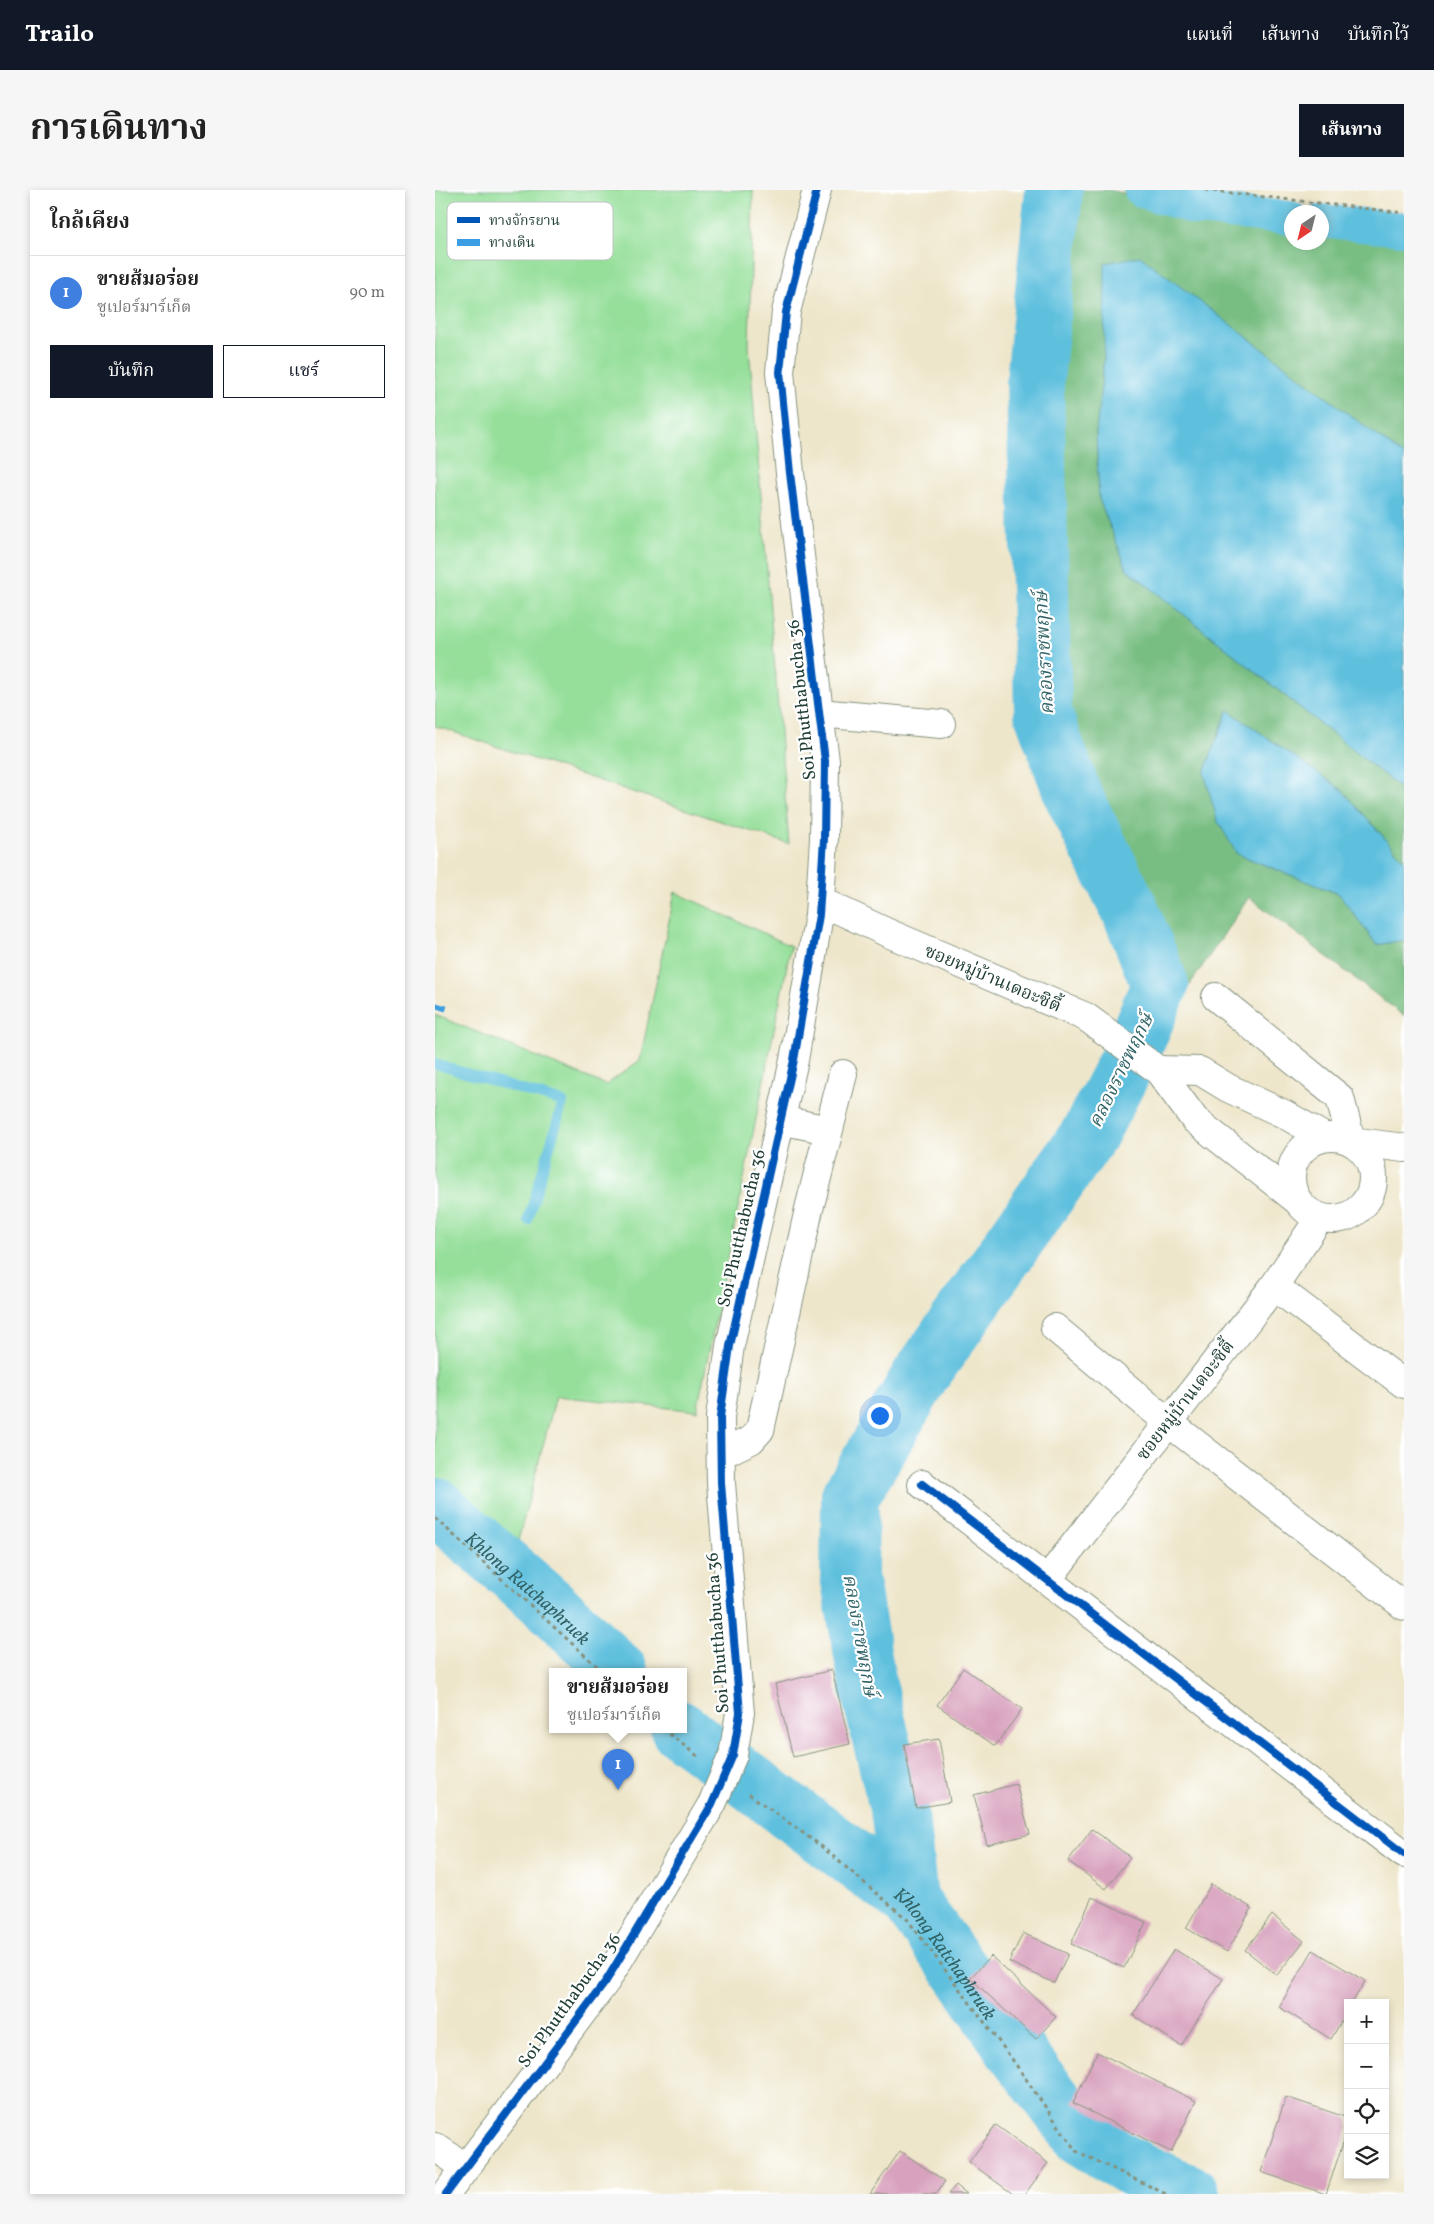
<!DOCTYPE html>
<html lang="th">
<meta charset="utf-8">
<style>
body{margin:0;font-family:Vollkorn,"Noto Serif Thai",serif;background:#f6f6f6;color:#222}
.controls{position:absolute;right:15px;bottom:15px;display:grid;overflow:hidden;border-radius:0px;box-shadow:0 2px 8px #0003}
.controls button{width:45px;height:45px;display:grid;place-items:center;padding:0;border:0;border-bottom:1px solid #e0e0e0;background:#fff;color:#222;font:25px sans-serif}
.compass{position:absolute;left:849px;top:15px;width:45px;height:45px;border-radius:50%;background:#fff;box-shadow:0 2px 8px #0003;rotate:215deg}
.you{position:absolute;left:444px;top:1225px;width:18px;height:18px;margin:-12px;border:4px solid #fff;border-radius:50%;background:#1a73e8;box-shadow:0 0 0 8px #1a73e833}
.badge{display:grid;place-items:center;width:32px;height:32px;border-radius:50%;background:#111827;color:#fff;font-size:16px;font-weight:700}
.pin{position:absolute;translate:-50% -41px;filter:drop-shadow(0 1px 2px #0008)}
.pin::after{content:'';position:absolute;top:26px;width:18px;height:15px;background:inherit;clip-path:polygon(0 0,100% 0,50% 100%)}
.popup{position:absolute;left:114px;top:1478px;width:138px;height:65px;box-sizing:border-box;display:grid;place-content:center;border-radius:0px;background:#fff;filter:drop-shadow(0 1px 4px #0005);font-size:16px;white-space:nowrap;color:#767676}
.popup b{font-size:19px;color:#222}
.popup::after{content:'';position:absolute;left:50%;top:100%;margin-left:-10px;border:10px solid transparent;border-top-color:#fff}
.list{margin:0;padding:0;list-style:none}
h2{display:flex;justify-content:space-between;align-items:center;height:65px;margin:0;padding:0 20px;font-size:21px}
h2 small{font-size:16px;font-weight:400;color:#767676}
.list li{display:grid;grid-template-columns:32px 1fr auto;gap:15px;align-items:center;box-sizing:border-box;height:75px;padding:0 20px;border-top:1px solid #e0e0e0}
.list b{display:block;font-size:19px;white-space:nowrap}
.list p{margin:0;font-size:16px;white-space:nowrap;color:#767676}
.list em{font-size:16px;font-style:normal;color:#767676}
.actions{display:flex;gap:10px;padding:15px 20px}
.actions a{flex:1;padding:11px 0;border:1px solid #111827;border-radius:0px;text-align:center;font-size:18px;color:#111827}
.actions .main{background:#111827;color:#fff}
.icon{flex:none;width:28px;height:28px;fill:none;stroke:currentColor;stroke-width:2;stroke-linecap:round;stroke-linejoin:round}
.map{position:relative;flex:none;width:969px;height:2004px;overflow:hidden;border-radius:0px}
header{display:flex;align-items:center;gap:30px;box-sizing:border-box;height:70px;padding:0 25px;background:#111827;color:#fff}
header strong{font-size:24px}
nav{display:flex;gap:28px;margin-inline-start:auto;font-size:18px}
.intro{display:flex;align-items:center;justify-content:space-between;box-sizing:border-box;height:120px;padding:0 30px}
h1{margin:0;font-size:35px}
.button{padding:12px 22px;border-radius:0px;background:#111827;color:#fff;font-size:18px;font-weight:700}
main{display:flex;gap:30px;padding:0 30px}
aside{flex:1;background:#fff;border-radius:0px;box-shadow:0 2px 8px #0003}
.map>svg:first-child{display:block}
</style>
<header>
<strong>Trailo</strong>
<nav><a>แผนที่</a><a>เส้นทาง</a><a>บันทึกไว้</a></nav>
</header>
<div class="intro"><h1>การเดินทาง</h1><a class="button">เส้นทาง</a></div>
<main>
<aside>
<h2>ใกล้เคียง<small></small></h2>
<ul class="list">
<li><span class="badge" style="background:#3f7fe0">1</span><div><b>ขายส้มอร่อย</b><p>ซูเปอร์มาร์เก็ต</p></div><em>90 m</em></li>
</ul>
<div class="actions"><a class="main">บันทึก</a><a>แชร์</a></div>
</aside>
<div class="map">
<svg width="969" height="2004" viewBox="0 0 969 2004">
<rect width="100%" height="100%" fill="#fff"/>
<filter id="ink" filterUnits="userSpaceOnUse"><feTurbulence type="fractalNoise" baseFrequency=".02" numOctaves="2"/><feDisplacementMap in="SourceGraphic" scale="10" xChannelSelector="R" yChannelSelector="G"/><feConvolveMatrix kernelMatrix="1 2 1 2 8 2 1 2 1" color-interpolation-filters="sRGB"/></filter>
<filter id="wash" filterUnits="userSpaceOnUse"><feTurbulence type="fractalNoise" baseFrequency=".0096" numOctaves="4" result="noise"/><feDisplacementMap in="SourceGraphic" scale="20" xChannelSelector="R" yChannelSelector="G"/><feGaussianBlur stdDeviation="1.12" result="paint"/><feColorMatrix in="noise" values="0 0 0 0 0 0 0 0 0 0 0 0 0 0 0 0 0 1.4 0 .05"/><feComposite in="paint" operator="in"/></filter>
<g filter="url(#wash)">
<rect width="100%" height="100%" fill="#eee6ca"/>
<g fill="#95df9a" stroke="#5a8e67">
<path d="M0,0H318L314,156L354,654L0,536Z"/>
<path d="M240,702L356,756L262,1221L121,1206L79,1366L0,1314V825L171,895L205,870Z"/>
</g>
<path fill="#78be82" stroke="#4c7e5b" d="M631,0H674L856,40V52H886L887,44L969,54V266L704,66L669,168L661,243L664,309L692,379L969,601V670L907,600L793,520L769,583L802,664L904,704L942,755L969,750V826L814,707L723,842L699,796L661,621L633,535L626,473L618,352L629,28Z"/>
<g fill="#5fc0de" stroke="#3f7e89">
<path d="M705,66L969,266V601L692,379L664,309L661,243L669,168L670,73Z"/>
<path d="M793,520L907,600L969,670V750L942,755L904,704L802,664L782,630L769,583Z"/>
</g>
<g fill="none" stroke-linecap="round" stroke-linejoin="round">
<path stroke="#5fc0de" stroke-width="10" d="M0,874L128,912L93,1030"/>
<g stroke="#5fc0de" stroke-width="34">
<path d="M706,0L763,19L856,28"/>
<path d="M886,31L969,39"/>
</g>
<g stroke="#5fc0de" stroke-width="58">
<path id="s1" d="M0,1316L117,1417L184,1481"/>
<path id="s2" d="M244,1539L474,1710L530,1787L579,1859L646,1946L692,1975L756,2004"/>
<path d="M474,1710L465,1626L433,1495L414,1386L415,1306L486,1185L655,943L694,868L725,795L695,720L638,605L608,523L600,191L619,0"/>
</g>
</g>
<g id="blocks">
<g fill="#d8a1bd">
<path d="M528,1478L587,1519L560,1556L502,1515Z"/>
<path d="M397,1480L415,1554L358,1567L340,1494Z"/>
<path d="M504,1549L515,1612L481,1618L469,1554Z"/>
<path d="M581,1594L595,1644L552,1655L539,1605Z"/>
<path d="M657,1639L695,1667L671,1699L633,1671Z"/>
<path d="M776,1694L817,1718L792,1762L751,1738Z"/>
<path d="M657,1707L711,1732L689,1778L636,1754Z"/>
<path d="M837,1725L869,1751L842,1785L810,1760Z"/>
<path d="M588,1743L633,1764L619,1793L574,1772Z"/>
<path d="M739,1759L788,1789L746,1856L698,1825Z"/>
<path d="M878,1760L930,1791L917,1813H913V1820L896,1849L844,1817Z"/>
<path d="M556,1766L621,1827L601,1849L535,1788Z"/>
<path d="M662,1862L761,1911L736,1962L638,1913Z"/>
<path d="M851,1907L913,1928V1938L891,2004L826,1982Z"/>
<path d="M561,1935L613,1973L590,2004H578L534,1972Z"/>
<path d="M465,1961L510,1991L501,2004H435Z"/>
<path d="M521,1995L532,2004H513Z"/>
</g>
</g>
</g>
<g filter="url(#ink)">
<use href="#blocks" fill-opacity="0" stroke="#86927f" stroke-width="1"/>
<g fill="none" stroke-linecap="round" stroke-linejoin="round">
<defs>
<g id="minor">
<path d="M384,523L506,534"/>
<path d="M385,711L453,743L651,827L723,880L760,930L863,1011"/>
<path d="M781,807L905,908L916,951L969,958"/>
<path d="M723,880L765,881L793,898L849,924L889,947"/>
<path d="M346,930L393,940"/>
<circle cx="897" cy="988" r="41"/>
<path d="M839,1096L969,1194"/>
<path d="M620,1138L733,1232L969,1416"/>
<path d="M286,1264L316,1250L325,1240L374,1019L408,884"/>
<path d="M487,1294L969,1664"/>
<path d="M612,1390L839,1096L885,1027"/>
<path d="M298,1565L305,1523L286,1293L285,1227L295,1156L359,870L384,725L389,649L390,571L355,283L345,182L351,122L382,0"/>
<path d="M0,1957L30,1977"/>
<path d="M11,2004L171,1791L277,1614"/>
</g>
</defs>
<use href="#minor" stroke="#86927f" stroke-width="30"/>
<g stroke="#86927f" stroke-width="3" stroke-dasharray="4 4" stroke-linecap="butt">
<path d="M770,0L969,23"/>
<path d="M0,1328L167,1481"/>
<path d="M228,1539L265,1568"/>
<path d="M314,1604L386,1656L472,1729L577,1869L641,1961L731,2004"/>
</g>
<use href="#minor" stroke="#fff" stroke-width="28"/>
<defs>
<path id="minor-bridge" d="M277,1614L298,1565"/>
</defs>
<use href="#minor-bridge" stroke="#86927f" stroke-width="30" stroke-linecap="butt"/>
<use href="#minor-bridge" stroke="#fff" stroke-width="28"/>
<path stroke="#3c9ee2" stroke-width="6" stroke-dasharray="12 6" stroke-linecap="butt" d="M0,815L13,819"/>
<defs>
<g id="cycleway">
<path d="M487,1294L969,1664"/>
<path d="M11,2004L171,1791L277,1614L298,1565L305,1523L286,1293L285,1227L295,1156L359,870L384,725L389,649L390,571L355,283L345,182L351,122L382,0"/>
</g>
</defs>
<use href="#cycleway" stroke="#fff" stroke-width="11"/>
<use href="#cycleway" stroke="#0057b8" stroke-width="8"/>
</g>
</g>
<g text-anchor="middle" stroke-width="4.5" stroke-linejoin="round" paint-order="stroke">
<g font-size="18" fill="#1f3d34" stroke="#fff">
<text transform="translate(366 510) rotate(-96)" y="6">Soi Phutthabucha 36</text>
<text transform="translate(558 788) rotate(23)" y="6">ซอยหมู่บ้านเดอะซิตี้</text>
<text transform="translate(306 1038) rotate(-77)" y="6">Soi Phutthabucha 36</text>
<text transform="translate(750 1210) rotate(-52)" y="6">ซอยหมู่บ้านเดอะซิตี้</text>
<text transform="translate(282 1443) rotate(-94)" y="6">Soi Phutthabucha 36</text>
<text transform="translate(134 1810) rotate(-54)" y="6">Soi Phutthabucha 36</text>
</g>
<g font-size="19" font-style="italic" fill="#326467" stroke="#fff">
<text transform="translate(608 463) rotate(-93)" y="7">คลองราชพฤกษ์</text>
<text transform="translate(685 880) rotate(-64)" y="7">คลองราชพฤกษ์</text>
<text dy="7" stroke="none"><textPath href="#s1" startOffset="124">Khlong Ratchaphruek</textPath></text>
<text transform="translate(426 1445) rotate(80)" y="7">คลองราชพฤกษ์</text>
<text dy="7" stroke="none"><textPath href="#s2" startOffset="351">Khlong Ratchaphruek</textPath></text>
</g>
</g>
<rect x="12" y="12" width="166" height="58" rx="8" fill="#fff" stroke="#bcc5c2" stroke-width="1"/>
<rect x="22" y="27" width="23" height="6" fill="#0057b8"/>
<rect x="22" y="49" width="23" height="7" fill="#3c9ee2"/>
<g font-size="14" fill="#1f3d34">
<text x="54" y="35">ทางจักรยาน</text>
<text x="54" y="57">ทางเดิน</text>
</g>
</svg>
<div class="controls">
<button>+</button>
<button>−</button>
<button><svg class="icon" aria-label="locate" viewBox="0 0 24 24"><circle cx="12" cy="12" r="6"/><path d="M12 2v4M12 18v4M2 12h4M18 12h4"/></svg></button>
<button><svg class="icon" aria-label="layers" viewBox="0 0 24 24"><path d="M12 4l9 5-9 5-9-5zM3 14l9 5 9-5"/></svg></button>
</div>
<svg class="compass" viewBox="-18 -18 36 36"><path d="M0-13l5 13h-10z" fill="#e53935"/><path d="M0 13l5-13h-10z" fill="#767676"/></svg>
<div class="you"></div>
<div class="pin badge" style="left:183px;top:1600px;background:#3f7fe0">1</div>
<div class="popup"><b>ขายส้มอร่อย</b>ซูเปอร์มาร์เก็ต</div>
</div>
</main>
